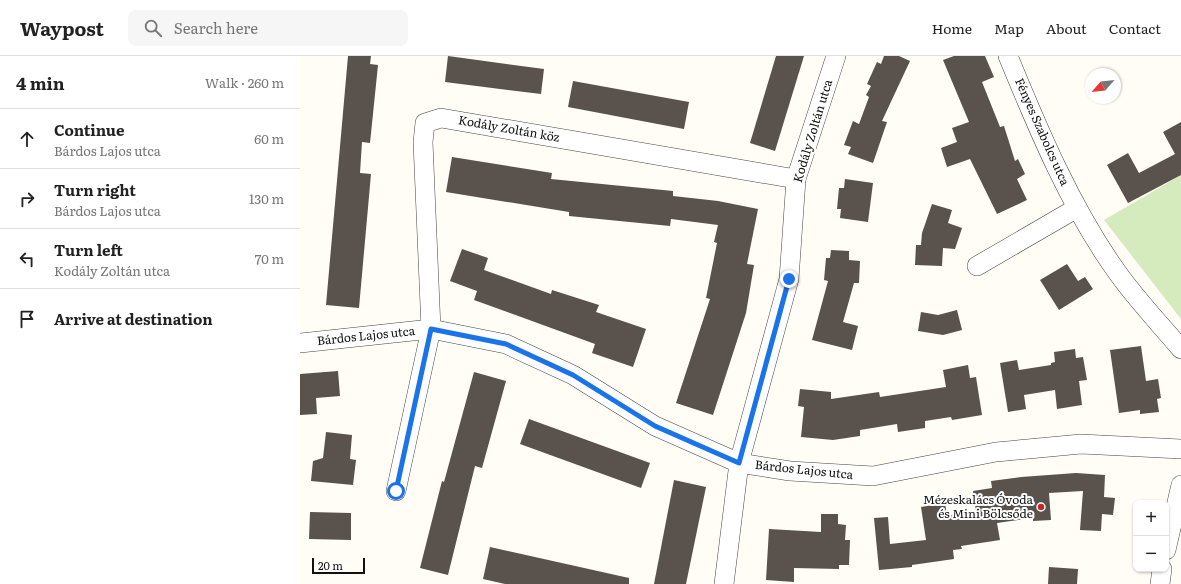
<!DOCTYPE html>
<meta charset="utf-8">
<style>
body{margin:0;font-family:Literata,serif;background:#f6f6f6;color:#222}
.controls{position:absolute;right:12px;bottom:12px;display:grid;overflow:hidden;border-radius:8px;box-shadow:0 1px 3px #0004}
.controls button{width:36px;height:36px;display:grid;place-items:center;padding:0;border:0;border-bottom:1px solid #e0e0e0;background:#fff;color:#222;font:20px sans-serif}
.compass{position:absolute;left:785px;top:12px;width:36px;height:36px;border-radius:50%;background:#fff;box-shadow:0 1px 3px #0004;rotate:242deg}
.scale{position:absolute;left:12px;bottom:10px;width:53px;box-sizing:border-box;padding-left:4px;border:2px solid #111;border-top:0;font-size:11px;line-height:14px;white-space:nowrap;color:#111;-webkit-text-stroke:3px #fff;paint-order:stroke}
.stop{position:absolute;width:12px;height:12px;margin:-9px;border:3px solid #1a73e8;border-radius:50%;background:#fff}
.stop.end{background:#1a73e8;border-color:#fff;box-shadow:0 1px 4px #0008}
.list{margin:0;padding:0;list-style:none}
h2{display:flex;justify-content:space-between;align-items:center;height:52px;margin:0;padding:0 16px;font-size:17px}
h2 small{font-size:13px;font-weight:400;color:#767676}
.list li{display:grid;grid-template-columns:26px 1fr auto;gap:12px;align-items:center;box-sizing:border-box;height:60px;padding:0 16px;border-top:1px solid #e0e0e0}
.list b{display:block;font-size:15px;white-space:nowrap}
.list p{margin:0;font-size:13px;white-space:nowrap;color:#767676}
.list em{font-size:13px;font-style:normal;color:#767676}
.icon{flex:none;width:22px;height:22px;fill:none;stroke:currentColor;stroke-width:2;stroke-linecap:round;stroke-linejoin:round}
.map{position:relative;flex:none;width:881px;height:528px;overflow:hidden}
header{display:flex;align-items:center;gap:24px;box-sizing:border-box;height:56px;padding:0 20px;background:#fff;border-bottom:1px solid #e0e0e0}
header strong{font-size:19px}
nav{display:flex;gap:22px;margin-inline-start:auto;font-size:14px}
.search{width:280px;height:36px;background:#f6f6f6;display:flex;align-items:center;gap:10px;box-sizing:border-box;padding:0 14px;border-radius:8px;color:#767676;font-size:15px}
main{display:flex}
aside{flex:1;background:#fff}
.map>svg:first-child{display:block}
</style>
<header>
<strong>Waypost</strong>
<div class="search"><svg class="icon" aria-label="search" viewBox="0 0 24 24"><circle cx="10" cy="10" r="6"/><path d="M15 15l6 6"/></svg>Search here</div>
<nav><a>Home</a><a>Map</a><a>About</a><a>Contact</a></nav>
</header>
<main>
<aside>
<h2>4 min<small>Walk · 260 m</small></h2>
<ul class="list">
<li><svg class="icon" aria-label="ahead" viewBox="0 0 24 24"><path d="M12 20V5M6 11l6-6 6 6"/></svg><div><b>Continue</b><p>Bárdos Lajos utca</p></div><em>60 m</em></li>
<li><svg class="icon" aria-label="right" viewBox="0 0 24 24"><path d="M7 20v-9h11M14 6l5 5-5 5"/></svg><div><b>Turn right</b><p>Bárdos Lajos utca</p></div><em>130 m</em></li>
<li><svg class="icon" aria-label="left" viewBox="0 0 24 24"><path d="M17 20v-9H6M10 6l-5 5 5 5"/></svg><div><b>Turn left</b><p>Kodály Zoltán utca</p></div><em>70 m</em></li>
<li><svg class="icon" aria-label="arrive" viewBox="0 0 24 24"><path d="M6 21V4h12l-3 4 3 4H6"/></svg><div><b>Arrive at destination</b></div></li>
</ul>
</aside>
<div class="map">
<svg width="881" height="528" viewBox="0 0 881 528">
<rect width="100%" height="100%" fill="#fffdf5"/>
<path fill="#d5ebbd" d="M881,119V263L804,164Z"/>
<g fill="#5a524d">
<path d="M48,0H71L70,8L78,9L70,87L62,86L60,117L71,118L59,252L26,249Z"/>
<path d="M148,0L244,13L241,38L145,26Z"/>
<path d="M476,0H504L475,95L450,87Z"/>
<path d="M584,0H599L610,5L582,65L587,66L573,107L548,98L551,91L544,89L553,65L559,68L569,41L566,39L571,30L567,28L577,6L581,8Z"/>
<path d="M654,0H685L694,21L682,26L700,71L704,70L715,105L718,103L725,118L717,123L727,144L697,158L670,103L647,111L641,92L657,86L652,72L669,66L643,4Z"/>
<path d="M273,25L389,46L384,73L268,51Z"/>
<path d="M881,66V119L828,147L807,109L828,97L839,117L875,98L863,76Z"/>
<path d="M152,101L252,117L251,123L373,135V140L418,145L458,153L447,208L454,209L446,257L413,359L376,347L410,243L406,242L417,187L414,186L418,169L371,163L370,170L269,160V156L146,136Z"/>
<path d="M545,123L573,127L568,166L540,162L541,153H537L539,132H544Z"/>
<path d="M632,148L652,154L648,167L662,172L655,193L643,192L642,210L615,209L616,189H621L622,177Z"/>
<path d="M162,193L188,202L184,214L251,238L252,234L299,249L296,256L346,273L333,311L292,297L295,288L174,244L177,235L150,225Z"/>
<path d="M531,194L549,195V204L560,205L559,227H554L543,266L558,270L552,294L512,284L528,225L524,224L526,202H530Z"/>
<path d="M767,208L778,225L785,221L793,233L759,254L740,224Z"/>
<path d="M657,254L662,274L643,279L618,275L621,256L638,259Z"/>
<path d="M841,290L846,325L858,323L861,342L857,343L859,356L840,358V354L819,357L810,294Z"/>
<path d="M775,293L776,302L783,301L787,324L779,325L782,349L757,353L755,334L724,339L726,353L708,356L700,307L717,304L719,314L751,309V307L755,306L754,296Z"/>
<path d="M668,309L670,322L676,321L682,359L652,364L651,361L625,365V372L598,376L597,368L560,374V380L533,384L501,381L504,351L498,350L500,333L531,336V343L579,336L580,341L646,331L643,314Z"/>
<path d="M38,315L40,340L16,342L17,358L0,359V318Z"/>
<path d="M174,316L206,325L182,412L175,410L148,519L120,512L142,425L144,426Z"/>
<path d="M229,363L350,407L341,432L220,388Z"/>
<path d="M26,376L52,379L50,403L56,404L53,429L11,425L13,405L23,402Z"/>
<path d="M776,417L805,419L804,441L815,442L813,459L802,458L801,475L780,474L783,435L749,437L751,464L733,465V462L697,467L700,484L661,490L662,493L653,494L654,503L612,509V511L579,514L574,462L588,461L590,488L626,484L621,451L645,447L647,460L676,455L673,435L692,432L691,425L721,421Z"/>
<path d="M374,424L406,431L386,528H354Z"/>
<path d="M10,456L51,457V484L9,483Z"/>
<path d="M521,458H538V468L546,469L545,484H550L549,509H539V513L494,512V526L466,524L469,473L521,476Z"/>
<path d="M190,491L329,522V528H205L183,523Z"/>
<path d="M749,511L778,513L777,528H748Z"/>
</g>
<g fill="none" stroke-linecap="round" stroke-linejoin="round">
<defs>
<g id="minor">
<path d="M708,0C738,73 771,152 817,216C836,243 860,268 881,293"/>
<path d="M677,210L777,152"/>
<path d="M0,287L131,273L206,288L273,319L355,370L439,407L490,415L573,420L696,396L781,388L881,393"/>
<path d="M96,435L131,273L123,86L125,67L141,62L496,123"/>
<path d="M866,494L881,429"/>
<path d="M424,528L439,407L489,223L496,123L536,0"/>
<path d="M860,528L862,513"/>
</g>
</defs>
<use href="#minor" stroke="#444" stroke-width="20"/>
<use href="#minor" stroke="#fff" stroke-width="19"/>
</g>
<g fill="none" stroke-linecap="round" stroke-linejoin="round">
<path stroke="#1a73e8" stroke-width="5" d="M96,435L131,273L206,288L273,319L355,370L439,407L489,223"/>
</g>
<circle fill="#c4262e" stroke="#fff" stroke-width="1.5" cx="741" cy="451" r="4"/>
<g text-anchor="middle" stroke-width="4" stroke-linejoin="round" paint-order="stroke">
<g font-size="12" fill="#111" stroke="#fff">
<text transform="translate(209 73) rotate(10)" y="4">Kodály Zoltán köz</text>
<text transform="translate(513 75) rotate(-73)" y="4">Kodály Zoltán utca</text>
<text transform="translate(742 76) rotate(66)" y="4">Fényes Szabolcs utca</text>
<text transform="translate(66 280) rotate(-6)" y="4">Bárdos Lajos utca</text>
<text transform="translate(504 414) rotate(6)" y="4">Bárdos Lajos utca</text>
</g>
<g font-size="12" fill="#111" stroke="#fff" text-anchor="end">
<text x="733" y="448">Mézeskalács Óvoda<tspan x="733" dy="14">és Mini Bölcsőde</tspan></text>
</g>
</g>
</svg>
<div class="controls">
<button>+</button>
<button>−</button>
</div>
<svg class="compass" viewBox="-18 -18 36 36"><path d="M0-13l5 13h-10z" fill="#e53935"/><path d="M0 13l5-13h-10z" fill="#767676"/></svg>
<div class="scale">20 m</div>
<div class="stop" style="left:96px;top:435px"></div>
<div class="stop end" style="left:489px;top:223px"></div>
</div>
</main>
